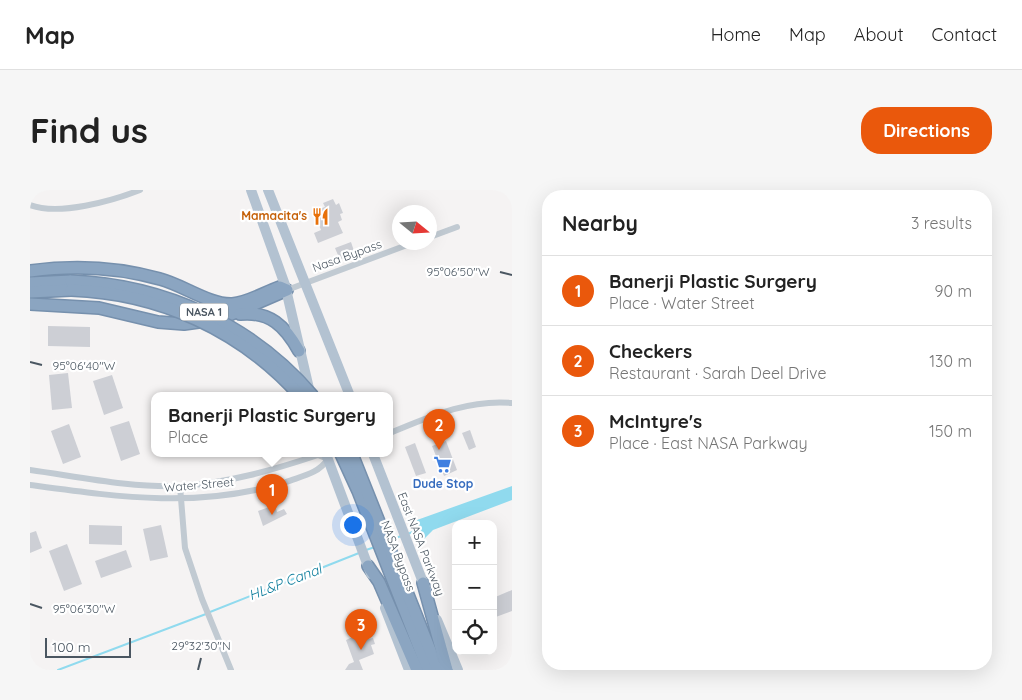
<!DOCTYPE html>
<meta charset="utf-8">
<style>
body{margin:0;font-family:Quicksand,sans-serif;background:#f6f6f6;color:#222}
.controls{position:absolute;right:15px;bottom:15px;display:grid;overflow:hidden;border-radius:10px;box-shadow:0 5px 20px #0002}
.controls button{width:45px;height:45px;display:grid;place-items:center;padding:0;border:0;border-bottom:1px solid #e0e0e0;background:#fff;color:#222;font:25px sans-serif}
.compass{position:absolute;left:362px;top:15px;width:45px;height:45px;border-radius:50%;background:#fff;box-shadow:0 5px 20px #0002;rotate:108deg}
.scale{position:absolute;left:15px;bottom:12px;width:86px;box-sizing:border-box;padding-left:5px;border:2px solid #4a5661;border-top:0;font-size:14px;line-height:18px;white-space:nowrap;color:#4a5661;-webkit-text-stroke:4px #fff;paint-order:stroke}
.you{position:absolute;left:322px;top:334px;width:18px;height:18px;margin:-12px;border:4px solid #fff;border-radius:50%;background:#1a73e8;box-shadow:0 0 0 8px #1a73e833}
.badge{display:grid;place-items:center;width:32px;height:32px;border-radius:50%;background:#ea580c;color:#fff;font-size:16px;font-weight:700}
.pin{position:absolute;translate:-50% -41px;filter:drop-shadow(0 1px 2px #0008)}
.pin::after{content:'';position:absolute;top:26px;width:18px;height:15px;background:inherit;clip-path:polygon(0 0,100% 0,50% 100%)}
.popup{position:absolute;left:121px;top:202px;width:242px;height:65px;box-sizing:border-box;display:grid;place-content:center;border-radius:10px;background:#fff;filter:drop-shadow(0 1px 4px #0005);font-size:16px;white-space:nowrap;color:#767676}
.popup b{font-size:19px;color:#222}
.popup::after{content:'';position:absolute;left:50%;top:100%;margin-left:-10px;border:10px solid transparent;border-top-color:#fff}
.list{margin:0;padding:0;list-style:none}
h2{display:flex;justify-content:space-between;align-items:center;height:65px;margin:0;padding:0 20px;font-size:21px}
h2 small{font-size:16px;font-weight:400;color:#767676}
.list li{display:grid;grid-template-columns:32px 1fr auto;gap:15px;align-items:center;box-sizing:border-box;height:70px;padding:0 20px;border-top:1px solid #e0e0e0}
.list b{display:block;font-size:19px;white-space:nowrap}
.list p{margin:0;font-size:16px;white-space:nowrap;color:#767676}
.list em{font-size:16px;font-style:normal;color:#767676}
.icon{flex:none;width:28px;height:28px;fill:none;stroke:currentColor;stroke-width:2;stroke-linecap:round;stroke-linejoin:round}
.map{position:relative;flex:none;width:482px;height:480px;overflow:hidden;border-radius:20px}
header{display:flex;align-items:center;gap:30px;box-sizing:border-box;height:70px;padding:0 25px;background:#fff;border-bottom:1px solid #e0e0e0}
header strong{font-size:24px}
nav{display:flex;gap:28px;margin-inline-start:auto;font-size:18px}
.intro{display:flex;align-items:center;justify-content:space-between;box-sizing:border-box;height:120px;padding:0 30px}
h1{margin:0;font-size:35px}
.button{padding:12px 22px;border-radius:20px;background:#ea580c;color:#fff;font-size:18px;font-weight:700}
main{display:flex;gap:30px;padding:0 30px}
aside{flex:1;background:#fff;border-radius:20px;box-shadow:0 5px 20px #0002}
.map>svg:first-child{display:block}
</style>
<header>
<strong>Map</strong>
<nav><a>Home</a><a>Map</a><a>About</a><a>Contact</a></nav>
</header>
<div class="intro"><h1>Find us</h1><a class="button">Directions</a></div>
<main>
<div class="map">
<svg width="482" height="480" viewBox="0 0 482 480">
<rect width="100%" height="100%" fill="#f5f3f3"/>
<path fill="#90daee" d="M482,296V310L403,340L394,349L389,348L384,335L387,330Z"/>
<g fill="none" stroke-linecap="round" stroke-linejoin="round">
<g stroke="#90daee" stroke-width="2">
<path d="M378,344L387,340"/>
<path d="M361,350L371,346"/>
<path d="M336,360L345,357"/>
<path d="M180,422L329,363"/>
<path d="M28,480L176,424"/>
</g>
</g>
<g fill="#cdcfd5">
<path d="M303,9L306,15L309,13L313,23L310,24L312,30L308,32L313,43L288,53L284,43L291,40L285,25L288,24L286,20L295,17L293,13Z"/>
<path d="M321,52L325,64L310,70L305,58Z"/>
<path d="M18,136L60,137V157L18,156Z"/>
<path d="M38,183L42,218L22,220L19,185Z"/>
<path d="M82,185L93,218L74,225L63,191Z"/>
<path d="M99,231L110,264L91,271L80,237Z"/>
<path d="M39,234L51,267L33,274L21,241Z"/>
<path d="M440,240L446,257L439,260L432,243Z"/>
<path d="M416,251L427,280L414,286L402,256Z"/>
<path d="M385,253L396,283L386,286L375,257Z"/>
<path d="M245,315L247,322L254,319L257,324L233,336L228,321Z"/>
<path d="M59,335L92,336V355L59,354Z"/>
<path d="M131,335L138,367L120,371L113,339Z"/>
<path d="M6,341L12,358L0,363V343Z"/>
<path d="M37,354L52,394L34,401L19,361Z"/>
<path d="M96,360L102,377L71,388L65,371Z"/>
<path d="M482,400V421L463,428V408Z"/>
<path d="M331,443L337,445L339,449L343,448L345,454L341,455L344,464L329,470L333,480H315L319,474L324,472L316,450Z"/>
</g>
<g fill="none" stroke-linecap="round" stroke-linejoin="round">
<defs>
<g id="motorway">
<path d="M0,81C43,75 88,77 130,89C153,95 180,115 202,114C218,113 235,102 250,97L257,100L190,129L154,134L128,132L69,118L0,114"/>
<path d="M0,93L41,91"/>
<path d="M0,102L41,100"/>
<path d="M210,124C240,121 255,136 269,161"/>
<path d="M311,264L328,301L398,480"/>
<path d="M322,264L408,480"/>
<path d="M338,376L349,392L387,480"/>
<path d="M393,393L417,480"/>
</g>
</defs>
<use href="#motorway" stroke="#7690ad" stroke-width="14"/>
<g stroke="#c1cad2" stroke-width="6">
<path d="M0,15C29,26 82,11 110,0"/>
<path d="M400,47L427,37"/>
<path d="M257,100L385,52"/>
<path d="M360,243C399,227 438,209 482,213"/>
<path d="M0,280C50,287 101,298 151,296C198,293 243,280 288,265L298,269"/>
<path d="M0,295C88,307 169,319 256,292C272,286 288,284 298,269"/>
<path d="M150,296L155,358L172,409L201,480"/>
</g>
<g stroke="#b3c2d1" stroke-width="10">
<path d="M221,0L255,95L280,203"/>
<path d="M238,0L320,206"/>
<path d="M296,264L341,384"/>
<path d="M343,264L396,400"/>
<path d="M355,418L379,480"/>
<path d="M407,430L428,480"/>
</g>
<use href="#motorway" stroke="#8ba5c1" stroke-width="11"/>
<defs>
<g id="motorway-bridge">
<path d="M41,91C134,95 222,134 283,206"/>
<path d="M41,100C129,103 211,140 270,206"/>
</g>
</defs>
<use href="#motorway-bridge" stroke="#7690ad" stroke-width="14" stroke-linecap="butt"/>
<use href="#motorway-bridge" stroke="#8ba5c1" stroke-width="11"/>
</g>
<path fill="none" stroke="#4a5661" stroke-width="2" d="M470,82L482,85M0,172L12,175M0,414L12,418M168,480L171,468"/>
<defs>
<symbol id="restaurant-bare" viewBox="-9 -9 18 18"><path d="M-5-6h1v4h1v-4h1v4h1v-4h1v5L-1.5 .5V6h-2V.5L-5-1ZM5-6V6H3V1.5H1.5Q1.5-4 5-6Z" fill="#e8710a" stroke="#fff" stroke-width="2.5" paint-order="stroke"/></symbol>
<symbol id="supermarket-bare" viewBox="-9 -9 18 18"><path d="M-6-5.5h2.5l.6 2H6L4.5 2H-2.5L-4.4-4H-6ZM-1.5 3.2a1.3 1.3 0 1 0 .1 0ZM3 3.2a1.3 1.3 0 1 0 .1 0Z" fill="#3f7fe0" stroke="#fff" stroke-width="2.5" paint-order="stroke"/></symbol>
</defs>
<g fill-rule="evenodd">
<use href="#restaurant-bare" x="278" y="14" width="25" height="25"/>
<use href="#supermarket-bare" x="400" y="262" width="25" height="25"/>
</g>
<g text-anchor="middle" stroke-width="4.5" stroke-linejoin="round" paint-order="stroke">
<rect fill="#fff" stroke="#808990" stroke-width="1" x="150" y="113.5" width="48" height="17" rx="4"/>
<g font-size="11" font-weight="bold" fill="#4a5661">
<text x="174" y="126">NASA 1</text>
</g>
<g font-size="12" font-weight="bold" fill="#c56008" stroke="#fff" text-anchor="end">
<text x="277" y="30">Mamacita's</text>
</g>
<g font-size="12" fill="#4a5661" stroke="#fff">
<text transform="translate(317 66) rotate(-20)" y="4">Nasa Bypass</text>
<text transform="translate(169 295) rotate(-5)" y="4">Water Street</text>
<text transform="translate(391 354) rotate(69)" y="4">East NASA Parkway</text>
<text transform="translate(368 366) rotate(69)" y="4">NASA Bypass</text>
</g>
<g font-size="12" font-weight="bold" fill="#366cbe" stroke="#fff">
<text x="413" y="298">Dude Stop</text>
</g>
<g font-size="14" font-style="italic" fill="#0c7c9b" stroke="#fff">
<text transform="translate(255 392) rotate(-21)" y="5">HL&amp;P Canal</text>
</g>
</g>
<g font-size="12" text-anchor="middle" fill="#4a5661" stroke="#fff" stroke-width="4.5" stroke-linejoin="round" paint-order="stroke">
<text x="428" y="86">95°06'50"W</text>
<text x="54" y="180">95°06'40"W</text>
<text x="54" y="423">95°06'30"W</text>
<text x="171" y="460">29°32'30"N</text>
</g>
</svg>
<div class="controls">
<button>+</button>
<button>−</button>
<button><svg class="icon" aria-label="locate" viewBox="0 0 24 24"><circle cx="12" cy="12" r="6"/><path d="M12 2v4M12 18v4M2 12h4M18 12h4"/></svg></button>
</div>
<svg class="compass" viewBox="-18 -18 36 36"><path d="M0-13l5 13h-10z" fill="#e53935"/><path d="M0 13l5-13h-10z" fill="#767676"/></svg>
<div class="scale">100 m</div>
<div class="you"></div>
<div class="pin badge" style="left:242px;top:325px">1</div>
<div class="popup"><b>Banerji Plastic Surgery</b>Place</div>
<div class="pin badge" style="left:409px;top:260px">2</div>
<div class="pin badge" style="left:331px;top:460px">3</div>
</div>
<aside>
<h2>Nearby<small>3 results</small></h2>
<ul class="list">
<li><span class="badge">1</span><div><b>Banerji Plastic Surgery</b><p>Place · Water Street</p></div><em>90 m</em></li>
<li><span class="badge">2</span><div><b>Checkers</b><p>Restaurant · Sarah Deel Drive</p></div><em>130 m</em></li>
<li><span class="badge">3</span><div><b>McIntyre's</b><p>Place · East NASA Parkway</p></div><em>150 m</em></li>
</ul>
</aside>
</main>
